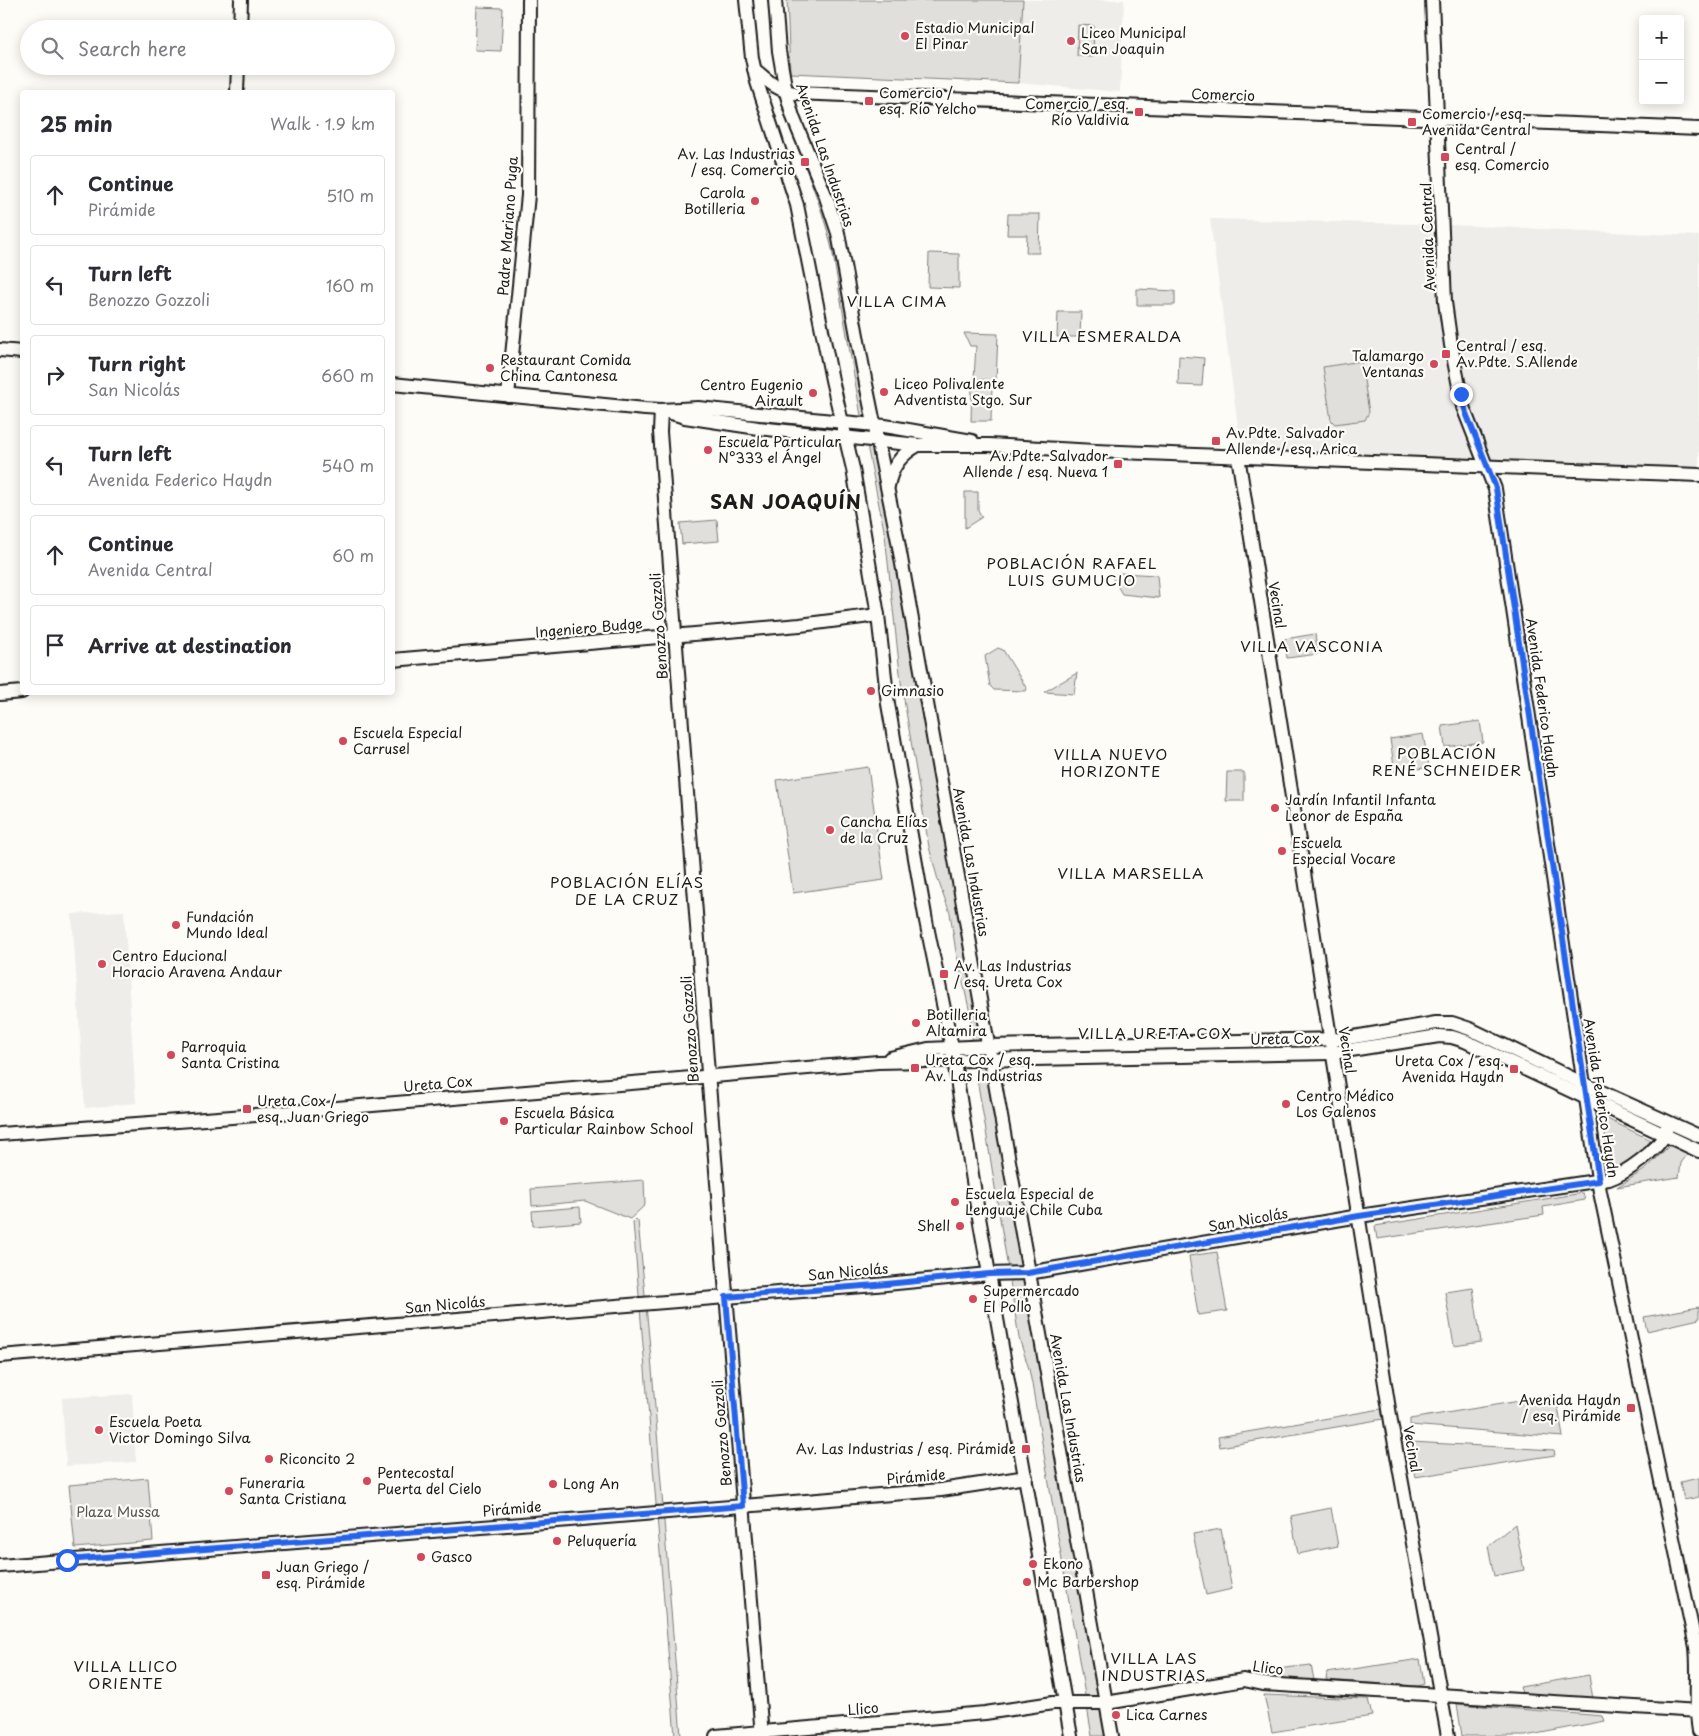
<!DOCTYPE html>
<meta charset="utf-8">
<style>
body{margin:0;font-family:"Playpen Sans",sans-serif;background:#f2f2f3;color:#2b2b33}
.controls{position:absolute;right:15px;top:15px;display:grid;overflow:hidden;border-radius:5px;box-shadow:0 2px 12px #0003}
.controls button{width:45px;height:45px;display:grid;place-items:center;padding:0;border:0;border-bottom:1px solid #e1e1e2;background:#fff;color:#2b2b33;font:25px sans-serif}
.stop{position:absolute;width:15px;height:15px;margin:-11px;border:4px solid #2563eb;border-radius:50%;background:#fff}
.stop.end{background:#2563eb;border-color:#fff;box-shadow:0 1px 5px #0008}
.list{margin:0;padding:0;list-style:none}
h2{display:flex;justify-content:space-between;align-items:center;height:65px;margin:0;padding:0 20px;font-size:21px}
h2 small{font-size:16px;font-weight:400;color:#7c7c81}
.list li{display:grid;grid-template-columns:32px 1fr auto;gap:15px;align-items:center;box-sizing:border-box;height:80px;margin:0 10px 10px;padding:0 10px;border:1px solid #e1e1e2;border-radius:5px}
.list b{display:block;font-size:19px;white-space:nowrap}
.list p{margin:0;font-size:16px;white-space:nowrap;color:#7c7c81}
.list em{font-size:16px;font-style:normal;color:#7c7c81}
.icon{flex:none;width:28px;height:28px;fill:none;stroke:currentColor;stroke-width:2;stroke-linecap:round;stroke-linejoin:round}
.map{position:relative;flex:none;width:1699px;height:1736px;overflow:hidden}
.search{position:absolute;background:#fff;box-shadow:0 2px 12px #0003;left:20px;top:20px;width:375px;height:55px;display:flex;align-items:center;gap:12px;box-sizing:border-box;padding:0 18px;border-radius:28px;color:#7c7c81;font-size:19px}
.panel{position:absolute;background:#fff;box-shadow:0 2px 12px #0003;left:20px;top:90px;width:375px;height:605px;border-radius:5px}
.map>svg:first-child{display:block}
</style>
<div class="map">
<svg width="1699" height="1736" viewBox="0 0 1699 1736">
<rect width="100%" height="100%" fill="#fdfcf7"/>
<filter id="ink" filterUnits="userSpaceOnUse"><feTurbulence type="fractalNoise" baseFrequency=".02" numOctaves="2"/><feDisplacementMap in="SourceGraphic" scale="10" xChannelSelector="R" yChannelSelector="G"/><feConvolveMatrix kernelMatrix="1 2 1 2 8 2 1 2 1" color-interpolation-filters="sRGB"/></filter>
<g filter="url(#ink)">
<g fill="#eeede9">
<path d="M1023,0H1124L1120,92L1018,83Z"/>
<path d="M1210,219L1450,225L1699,236V471L1241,449Z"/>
<path d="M124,911L136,1103L85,1108L72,914Z"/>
<path d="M132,1394L136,1462L66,1466L62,1398Z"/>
</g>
<g fill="#e0dfdb" stroke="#7e7e7c">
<path d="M787,0H1023L1018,83L790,73Z"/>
<path d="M477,7L503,8L501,51L475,50Z"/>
<path d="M1078,25L1094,26L1093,57L1077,56Z"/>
<path d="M785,106L830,220L842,270L873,453L888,525L893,536L1108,1736H1092L1032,1384L1029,1369L1019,1338L986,1131L975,1067L970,1013L956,952L950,913L938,880L929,847L901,682L885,535L860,410L832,249C821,201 800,155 782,109Z"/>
<path d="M1008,214H1040L1039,253H1026L1027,235H1007Z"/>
<path d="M929,253L959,254V288L928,287Z"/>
<path d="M1137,289L1175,291V305H1137Z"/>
<path d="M1058,312H1081L1080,337H1057Z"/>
<path d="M964,333L998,334L996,381L974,379L976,346H970Z"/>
<path d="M1179,356L1204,358L1202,386L1178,385Z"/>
<path d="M1361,361L1369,412L1365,420L1335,424L1331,420L1323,367Z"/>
<path d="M972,384L992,385L991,421H971Z"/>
<path d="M965,492H978V510L982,517L965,528Z"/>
<path d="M717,520L719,541L682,544L680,523Z"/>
<path d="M1120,573L1157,575L1159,598L1122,594L1112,577Z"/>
<path d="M1315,634L1318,654L1287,658L1284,639Z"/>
<path d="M998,648L1003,650L1027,689L1026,691L994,690L990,686L985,656Z"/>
<path d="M1077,673L1074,694L1044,692Z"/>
<path d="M1480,721L1483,742L1445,747L1442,726Z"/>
<path d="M1423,734L1429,767L1395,773L1390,739Z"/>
<path d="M868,767L884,880L793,893L777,780Z"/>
<path d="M1227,772H1244V801H1226Z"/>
<path d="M1603,1117L1651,1140C1640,1153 1628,1168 1609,1168Z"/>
<path d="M1677,1145L1685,1150L1687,1155L1681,1163L1679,1177L1617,1187L1646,1169L1669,1146Z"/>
<path d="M644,1180L645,1205L630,1219L585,1201L532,1206L531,1189Z"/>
<path d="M1583,1193L1585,1200L1543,1207L1544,1215L1377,1239L1375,1226Z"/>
<path d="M580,1207L581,1222L533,1226L532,1211Z"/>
<path d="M636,1219L638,1221L652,1369L681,1736H675L633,1222Z"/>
<path d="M1217,1252L1227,1311L1198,1315L1189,1256Z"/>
<path d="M1473,1288L1481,1342L1454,1346L1445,1292Z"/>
<path d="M1699,1307V1319L1647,1331L1644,1317Z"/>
<path d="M1556,1395L1563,1437L1410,1425V1419Z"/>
<path d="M1381,1409L1383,1419L1220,1447L1218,1437Z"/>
<path d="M1411,1442L1554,1450L1555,1455L1415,1477L1409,1445Z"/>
<path d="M148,1478L153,1541L75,1548L69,1485Z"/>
<path d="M1699,1478V1497L1684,1500L1680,1482Z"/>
<path d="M1331,1508L1338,1546L1298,1554L1291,1516Z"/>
<path d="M1515,1524L1524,1570L1494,1576L1488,1546Z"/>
<path d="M1221,1529L1232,1589L1206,1595L1193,1534Z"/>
<path d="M1420,1659L1424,1684L1418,1686L1326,1680L1327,1673Z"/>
<path d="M1311,1665L1314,1680L1261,1677L1260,1671Z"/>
<path d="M1589,1675L1593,1699L1522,1693L1520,1687Z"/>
<path d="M1264,1695L1368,1699L1372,1716L1272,1732Z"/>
<path d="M1457,1704L1603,1716L1605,1721L1525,1736H1462Z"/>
</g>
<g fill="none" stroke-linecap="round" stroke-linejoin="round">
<defs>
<g id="secondary">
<path d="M746,0L752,58L757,82L797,205L832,380L853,469L878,615L888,704L926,921L952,1048L977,1206L1071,1736"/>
<path d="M775,0L779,51L786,92L793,117L826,197L838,233L866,384L897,536L1112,1736"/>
<path d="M1432,0L1445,302L1451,345L1463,407L1495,489L1600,1192L1696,1647C1699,1675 1694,1703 1699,1731"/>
<path d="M240,29L241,0"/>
<path d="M754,69C767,80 777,91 795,93L1699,129"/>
<path d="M237,92L238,66"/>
<path d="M0,350L22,352"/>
<path d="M392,384L645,409L661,410L698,408L885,426L972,441"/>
<path d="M508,396L528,195L529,0"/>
<path d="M661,410L660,432L707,1060L762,1736"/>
<path d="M661,410L685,417L758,428L918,445H989L1095,451L1699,475"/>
<path d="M1238,456L1392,1428L1448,1736"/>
<path d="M888,486C892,467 900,455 918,445"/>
<path d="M392,660L800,625L878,615"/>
<path d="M0,694L22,692"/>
<path d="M890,1058L928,1049L989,1046L1342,1039L1436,1023H1452L1470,1029L1584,1084L1699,1136"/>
<path d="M0,1134L232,1117L878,1062L1332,1053L1439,1036L1452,1037L1465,1041L1699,1151"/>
<path d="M0,1356L876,1285L989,1274L1028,1273L1359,1216L1609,1179C1626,1173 1657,1151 1665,1134C1666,1131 1667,1126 1668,1123"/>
<path d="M0,1566L941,1490L1026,1477"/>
<path d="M716,1736L985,1713L1053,1703H1106L1244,1680L1263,1684L1699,1711"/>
</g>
</defs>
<use href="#secondary" stroke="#1c1c1c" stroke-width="16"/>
<use href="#secondary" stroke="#fdfcf7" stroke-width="12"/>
</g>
</g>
<g fill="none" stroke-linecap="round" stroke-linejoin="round" filter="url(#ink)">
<path stroke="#2563eb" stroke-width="6" d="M67,1560L743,1506L726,1297L876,1285L989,1274L1028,1273L1359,1216L1599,1181L1496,488L1466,413L1461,394"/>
</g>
<g fill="#d1495b" stroke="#fdfcf7" stroke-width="2">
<circle cx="905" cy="36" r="5"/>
<circle cx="1071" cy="41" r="5"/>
<rect x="864" y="96" width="10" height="10" rx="2.5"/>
<rect x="1134" y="107" width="10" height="10" rx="2.5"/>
<rect x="1407" y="117" width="10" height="10" rx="2.5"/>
<rect x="1440" y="152" width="10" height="10" rx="2.5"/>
<rect x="800" y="157" width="10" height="10" rx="2.5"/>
<circle cx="755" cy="201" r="5"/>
<rect x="1441" y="349" width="10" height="10" rx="2.5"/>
<circle cx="1434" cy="364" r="5"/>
<circle cx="490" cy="368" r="5"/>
<circle cx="884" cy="392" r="5"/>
<circle cx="813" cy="393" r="5"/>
<rect x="1211" y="436" width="10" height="10" rx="2.5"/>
<circle cx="708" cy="450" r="5"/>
<rect x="1113" y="459" width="10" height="10" rx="2.5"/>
<circle cx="871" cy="691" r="5"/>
<circle cx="343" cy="741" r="5"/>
<circle cx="1275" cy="808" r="5"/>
<circle cx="830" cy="830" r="5"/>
<circle cx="1282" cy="851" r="5"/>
<circle cx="176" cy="925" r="5"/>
<circle cx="102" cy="964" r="5"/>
<rect x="939" y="969" width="10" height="10" rx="2.5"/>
<circle cx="916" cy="1023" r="5"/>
<circle cx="171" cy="1055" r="5"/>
<rect x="910" y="1063" width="10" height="10" rx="2.5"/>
<rect x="1509" y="1064" width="10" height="10" rx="2.5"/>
<circle cx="1286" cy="1104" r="5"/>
<rect x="242" y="1104" width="10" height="10" rx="2.5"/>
<circle cx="504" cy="1121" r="5"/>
<circle cx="955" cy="1202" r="5"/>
<circle cx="960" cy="1226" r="5"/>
<circle cx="973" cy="1299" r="5"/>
<rect x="1626" y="1403" width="10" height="10" rx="2.5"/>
<circle cx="99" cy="1430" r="5"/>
<rect x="1021" y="1444" width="10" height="10" rx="2.5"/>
<circle cx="269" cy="1459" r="5"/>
<circle cx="367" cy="1481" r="5"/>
<circle cx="553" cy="1484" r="5"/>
<circle cx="229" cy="1491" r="5"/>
<circle cx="557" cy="1541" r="5"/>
<circle cx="421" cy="1557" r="5"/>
<circle cx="1033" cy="1564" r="5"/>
<rect x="261" y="1570" width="10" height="10" rx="2.5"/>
<circle cx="1027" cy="1582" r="5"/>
<circle cx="1116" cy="1715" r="5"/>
</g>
<g text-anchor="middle" stroke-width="4.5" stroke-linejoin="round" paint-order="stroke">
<g font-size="14" fill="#1c1c1c" stroke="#fdfcf7" text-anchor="start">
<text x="915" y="33">Estadio Municipal<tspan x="915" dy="16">El Pinar</tspan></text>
<text x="1081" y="38">Liceo Municipal<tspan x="1081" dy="16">San Joaquin</tspan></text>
<text x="879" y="98">Comercio /<tspan x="879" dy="16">esq. Río Yelcho</tspan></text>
<text x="1129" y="109" text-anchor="end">Comercio / esq.<tspan x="1129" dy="16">Río Valdivia</tspan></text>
<text x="1422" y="119">Comercio / esq.<tspan x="1422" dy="16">Avenida Central</tspan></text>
<text x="1455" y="154">Central /<tspan x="1455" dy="16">esq. Comercio</tspan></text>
<text x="795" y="159" text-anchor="end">Av. Las Industrias<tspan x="795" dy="16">/ esq. Comercio</tspan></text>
<text x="745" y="198" text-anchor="end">Carola<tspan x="745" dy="16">Botilleria</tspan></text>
<text x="1456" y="351">Central / esq.<tspan x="1456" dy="16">Av.Pdte. S.Allende</tspan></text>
<text x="1424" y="361" text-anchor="end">Talamargo<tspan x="1424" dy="16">Ventanas</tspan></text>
<text x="500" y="365">Restaurant Comida<tspan x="500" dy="16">China Cantonesa</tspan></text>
<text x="894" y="389">Liceo Polivalente<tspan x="894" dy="16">Adventista Stgo. Sur</tspan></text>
<text x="803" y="390" text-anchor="end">Centro Eugenio<tspan x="803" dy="16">Airault</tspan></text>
<text x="1226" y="438">Av.Pdte. Salvador<tspan x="1226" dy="16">Allende / esq. Arica</tspan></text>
<text x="718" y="447">Escuela Particular<tspan x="718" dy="16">N°333 el Ángel</tspan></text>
<text x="1108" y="461" text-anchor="end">Av.Pdte. Salvador<tspan x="1108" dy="16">Allende / esq. Nueva 1</tspan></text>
<text x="881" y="696">Gimnasio</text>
<text x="353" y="738">Escuela Especial<tspan x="353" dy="16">Carrusel</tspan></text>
<text x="1285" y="805">Jardín Infantil Infanta<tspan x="1285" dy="16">Leonor de España</tspan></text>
<text x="840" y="827">Cancha Elías<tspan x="840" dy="16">de la Cruz</tspan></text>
<text x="1292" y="848">Escuela<tspan x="1292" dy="16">Especial Vocare</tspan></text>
<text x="186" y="922">Fundación<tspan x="186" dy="16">Mundo Ideal</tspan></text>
<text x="112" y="961">Centro Educional<tspan x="112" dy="16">Horacio Aravena Andaur</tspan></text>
<text x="954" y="971">Av. Las Industrias<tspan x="954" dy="16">/ esq. Ureta Cox</tspan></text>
<text x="926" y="1020">Botilleria<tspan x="926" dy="16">Altamira</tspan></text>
<text x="181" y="1052">Parroquia<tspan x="181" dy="16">Santa Cristina</tspan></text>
<text x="925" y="1065">Ureta Cox / esq.<tspan x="925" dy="16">Av. Las Industrias</tspan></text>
<text x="1504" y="1066" text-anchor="end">Ureta Cox / esq.<tspan x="1504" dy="16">Avenida Haydn</tspan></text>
<text x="1296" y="1101">Centro Médico<tspan x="1296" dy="16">Los Galenos</tspan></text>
<text x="257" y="1106">Ureta Cox /<tspan x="257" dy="16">esq. Juan Griego</tspan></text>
<text x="514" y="1118">Escuela Básica<tspan x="514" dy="16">Particular Rainbow School</tspan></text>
<text x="965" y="1199">Escuela Especial de<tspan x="965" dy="16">Lenguaje Chile Cuba</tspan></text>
<text x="950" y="1231" text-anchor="end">Shell</text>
<text x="983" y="1296">Supermercado<tspan x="983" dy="16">El Pollo</tspan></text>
<text x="1621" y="1405" text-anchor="end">Avenida Haydn<tspan x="1621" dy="16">/ esq. Pirámide</tspan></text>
<text x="109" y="1427">Escuela Poeta<tspan x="109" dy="16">Victor Domingo Silva</tspan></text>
<text x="1016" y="1454" text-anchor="end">Av. Las Industrias / esq. Pirámide</text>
<text x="279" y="1464">Riconcito 2</text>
<text x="377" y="1478">Pentecostal<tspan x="377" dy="16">Puerta del Cielo</tspan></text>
<text x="239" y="1488">Funeraria<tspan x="239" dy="16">Santa Cristiana</tspan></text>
<text x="563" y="1489">Long An</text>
<text x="567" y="1546">Peluquería</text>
<text x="431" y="1562">Gasco</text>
<text x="1043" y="1569">Ekono</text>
<text x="276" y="1572">Juan Griego /<tspan x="276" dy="16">esq. Pirámide</tspan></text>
<text x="1037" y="1587">Mc Barbershop</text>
<text x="1126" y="1720">Lica Carnes</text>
</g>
<g font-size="14" fill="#1c1c1c" stroke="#fdfcf7">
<text transform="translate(1223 95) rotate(2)" y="5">Comercio</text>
<text transform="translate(825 155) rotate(71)" y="5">Avenida Las Industrias</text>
<text transform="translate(508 226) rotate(-86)" y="5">Padre Mariano Puga</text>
<text transform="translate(1428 237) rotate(-92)" y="5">Avenida Central</text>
<text transform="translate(1277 605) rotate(81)" y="5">Vecinal</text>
<text transform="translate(659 626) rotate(-94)" y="5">Benozzo Gozzoli</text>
<text transform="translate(589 628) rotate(-5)" y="5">Ingeniero Budge</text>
<text transform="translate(1542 698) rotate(82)" y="5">Avenida Federico Haydn</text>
<text transform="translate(971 862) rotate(80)" y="5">Avenida Las Industrias</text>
<text transform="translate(690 1029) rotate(-94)" y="5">Benozzo Gozzoli</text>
<text transform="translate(1285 1039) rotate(-1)" y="5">Ureta Cox</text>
<text transform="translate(1347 1050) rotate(81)" y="5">Vecinal</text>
<text transform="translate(438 1084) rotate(-5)" y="5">Ureta Cox</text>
<text transform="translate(1601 1098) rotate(81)" y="5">Avenida Federico Haydn</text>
<text transform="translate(1248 1220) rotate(-10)" y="5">San Nicolás</text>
<text transform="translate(848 1272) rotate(-5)" y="5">San Nicolás</text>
<text transform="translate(445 1305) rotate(-5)" y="5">San Nicolás</text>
<text transform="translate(1068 1408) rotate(80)" y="5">Avenida Las Industrias</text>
<text transform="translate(722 1433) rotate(-95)" y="5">Benozzo Gozzoli</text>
<text transform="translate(1412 1449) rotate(80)" y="5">Vecinal</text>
<text transform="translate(916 1477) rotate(-5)" y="5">Pirámide</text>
<text transform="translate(512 1509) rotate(-5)" y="5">Pirámide</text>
<text transform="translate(1268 1668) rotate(7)" y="5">Llico</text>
<text transform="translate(863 1709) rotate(-5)" y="5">Llico</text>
</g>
<g font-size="14" fill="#575655" stroke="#fdfcf7">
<text x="118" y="1517">Plaza Mussa</text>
</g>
<g font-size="15" letter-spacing="1" fill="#1c1c1c" stroke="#fdfcf7">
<text x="897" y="307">VILLA CIMA</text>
<text x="1102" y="342">VILLA ESMERALDA</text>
<text x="1072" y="569">POBLACIÓN RAFAEL<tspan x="1072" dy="17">LUIS GUMUCIO</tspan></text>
<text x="1312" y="652">VILLA VASCONIA</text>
<text x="1447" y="759">POBLACIÓN<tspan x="1447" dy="17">RENÉ SCHNEIDER</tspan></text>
<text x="1111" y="760">VILLA NUEVO<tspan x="1111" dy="17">HORIZONTE</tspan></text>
<text x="1131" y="879">VILLA MARSELLA</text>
<text x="627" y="888">POBLACIÓN ELÍAS<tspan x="627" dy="17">DE LA CRUZ</tspan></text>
<text x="1155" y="1039">VILLA URETA COX</text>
<text x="1154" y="1664">VILLA LAS<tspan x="1154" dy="17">INDUSTRIAS</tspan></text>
<text x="126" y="1672">VILLA LLICO<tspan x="126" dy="17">ORIENTE</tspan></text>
</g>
<g font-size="19" font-weight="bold" letter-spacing="1" fill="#1c1c1c" stroke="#fdfcf7">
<text x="786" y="509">SAN JOAQUÍN</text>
</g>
</g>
</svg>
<div class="controls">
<button>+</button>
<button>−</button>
</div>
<div class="stop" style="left:67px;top:1560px"></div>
<div class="stop end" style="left:1461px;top:394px"></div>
<div class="search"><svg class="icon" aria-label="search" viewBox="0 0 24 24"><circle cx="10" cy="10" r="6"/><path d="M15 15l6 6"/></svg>Search here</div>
<section class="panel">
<h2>25 min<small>Walk · 1.9 km</small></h2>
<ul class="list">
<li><svg class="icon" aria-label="ahead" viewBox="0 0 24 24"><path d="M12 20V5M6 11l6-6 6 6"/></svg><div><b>Continue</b><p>Pirámide</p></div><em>510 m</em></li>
<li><svg class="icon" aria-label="left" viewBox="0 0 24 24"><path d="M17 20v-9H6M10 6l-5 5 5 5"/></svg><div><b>Turn left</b><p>Benozzo Gozzoli</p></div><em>160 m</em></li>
<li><svg class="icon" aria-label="right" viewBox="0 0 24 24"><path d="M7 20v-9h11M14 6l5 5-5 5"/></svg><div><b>Turn right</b><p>San Nicolás</p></div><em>660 m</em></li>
<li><svg class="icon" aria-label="left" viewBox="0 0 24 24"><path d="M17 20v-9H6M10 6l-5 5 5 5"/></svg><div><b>Turn left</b><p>Avenida Federico Haydn</p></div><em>540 m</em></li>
<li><svg class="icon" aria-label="ahead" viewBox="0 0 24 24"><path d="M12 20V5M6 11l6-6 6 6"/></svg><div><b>Continue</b><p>Avenida Central</p></div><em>60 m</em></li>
<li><svg class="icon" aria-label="arrive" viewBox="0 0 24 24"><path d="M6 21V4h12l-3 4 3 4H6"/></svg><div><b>Arrive at destination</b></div></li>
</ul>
</section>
</div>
